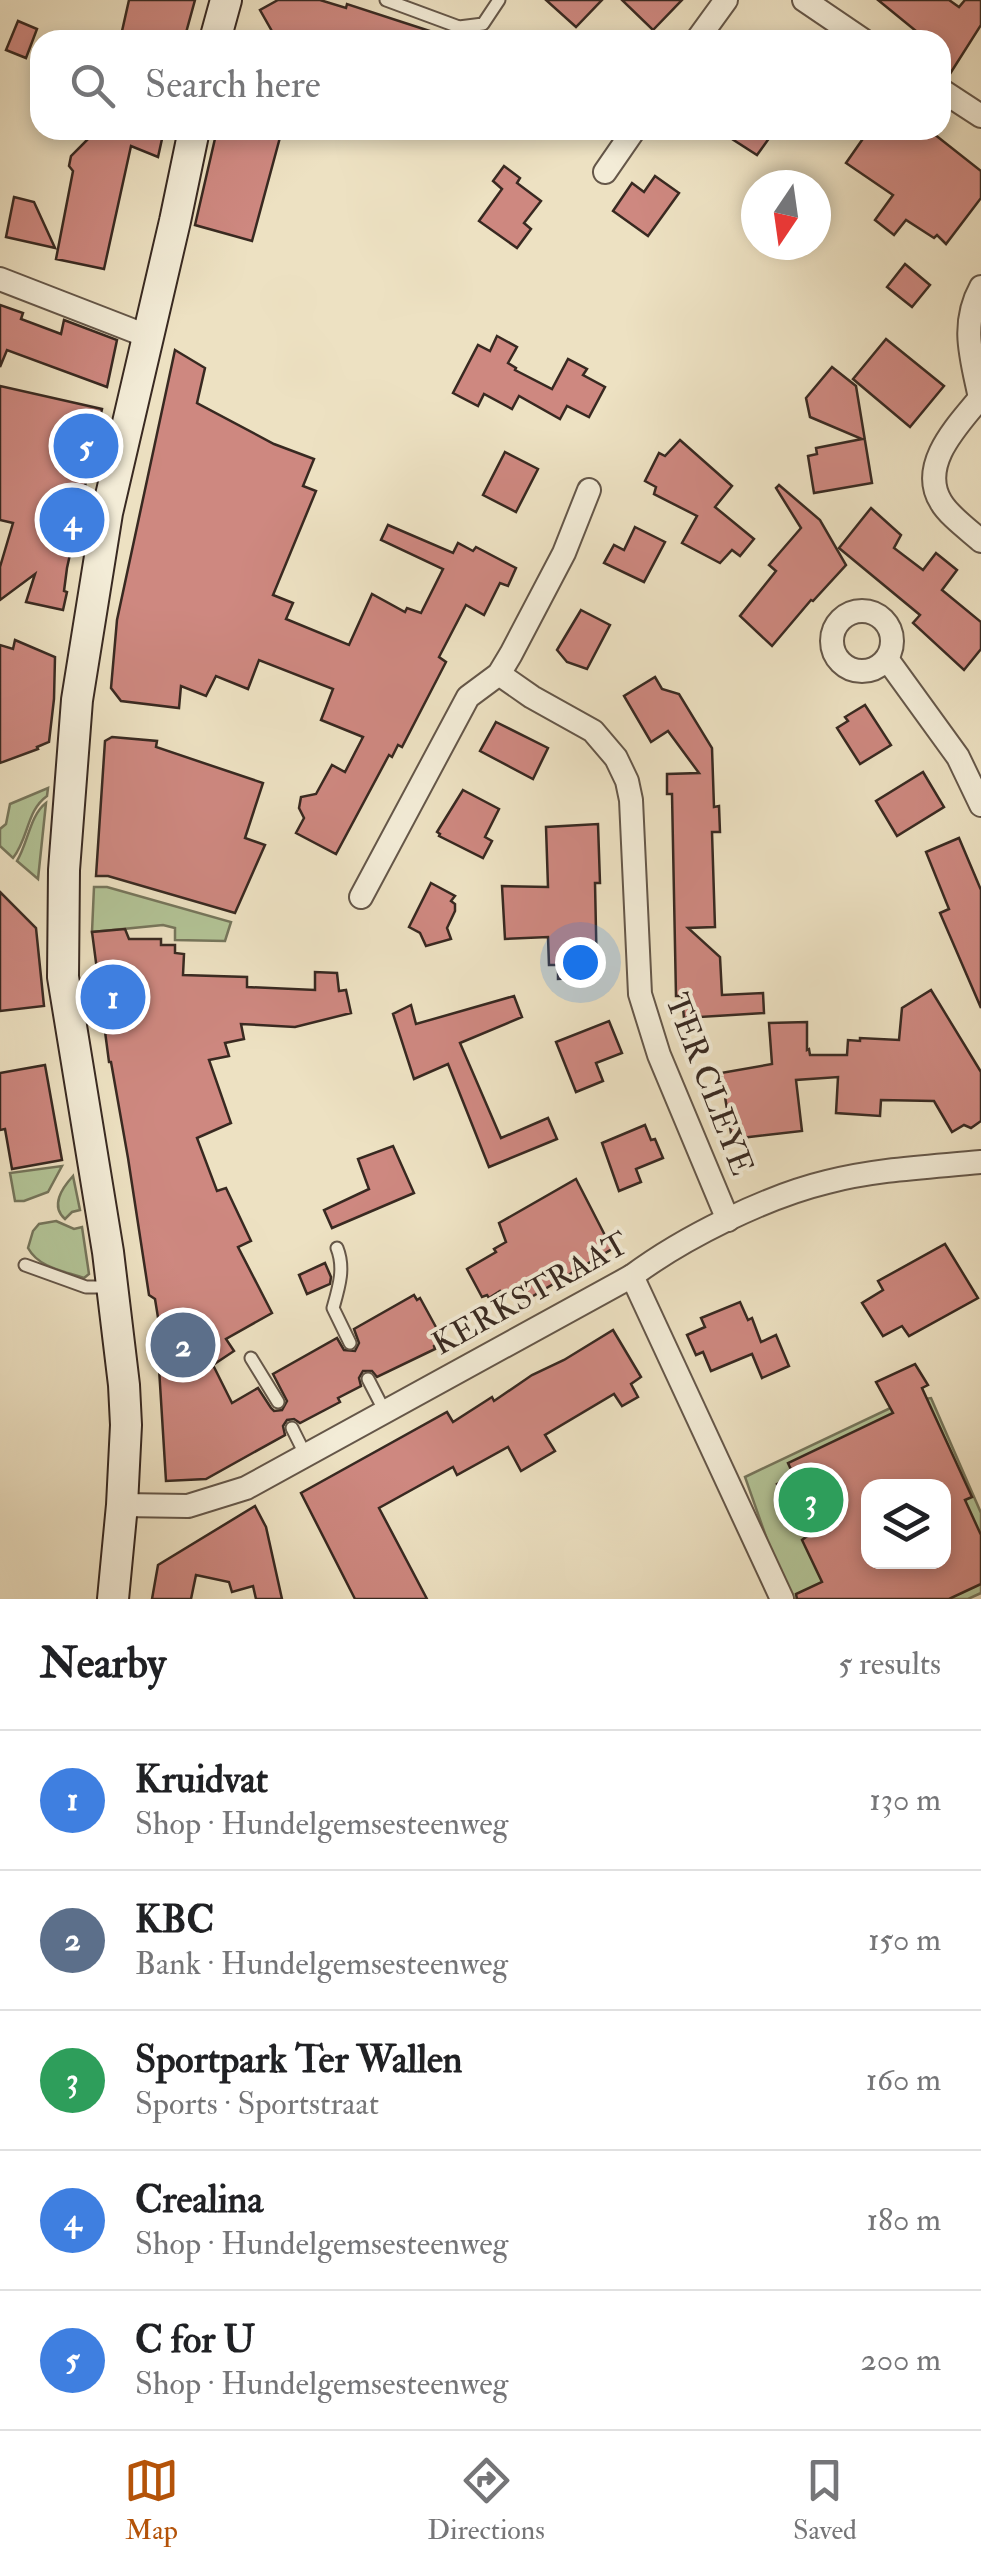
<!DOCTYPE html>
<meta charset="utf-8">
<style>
body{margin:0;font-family:"IM FELL Double Pica",serif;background:#f6f6f6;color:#202124}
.controls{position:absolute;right:30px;bottom:30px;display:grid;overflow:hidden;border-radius:20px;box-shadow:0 5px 15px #0003}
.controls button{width:90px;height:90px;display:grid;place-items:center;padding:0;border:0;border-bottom:2px solid #e0e0e0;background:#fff;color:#202124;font:50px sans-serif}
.compass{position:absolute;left:741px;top:170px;width:90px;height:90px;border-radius:50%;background:#fff;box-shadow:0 5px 15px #0003;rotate:193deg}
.you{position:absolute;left:580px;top:962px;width:35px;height:35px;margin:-25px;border:8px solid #fff;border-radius:50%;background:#1a73e8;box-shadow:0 0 0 15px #1a73e833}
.badge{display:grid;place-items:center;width:65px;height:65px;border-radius:50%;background:#b45309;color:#fff;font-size:32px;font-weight:700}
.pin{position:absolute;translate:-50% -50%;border:5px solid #fff;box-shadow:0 2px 10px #0006}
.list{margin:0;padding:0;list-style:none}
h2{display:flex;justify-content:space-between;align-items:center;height:130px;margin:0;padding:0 40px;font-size:42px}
h2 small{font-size:32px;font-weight:400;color:#757577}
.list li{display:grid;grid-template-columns:65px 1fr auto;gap:30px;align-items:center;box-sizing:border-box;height:140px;padding:0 40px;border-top:2px solid #e0e0e0}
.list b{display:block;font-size:38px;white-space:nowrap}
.list p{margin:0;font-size:32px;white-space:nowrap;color:#757577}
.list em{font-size:32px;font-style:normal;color:#757577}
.icon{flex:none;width:55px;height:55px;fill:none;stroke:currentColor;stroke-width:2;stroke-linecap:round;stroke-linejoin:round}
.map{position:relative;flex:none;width:981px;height:1599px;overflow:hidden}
.search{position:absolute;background:#fff;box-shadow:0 5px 15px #0003;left:30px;right:30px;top:30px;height:110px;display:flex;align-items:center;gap:25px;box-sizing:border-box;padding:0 35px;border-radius:30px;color:#757577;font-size:38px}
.sheet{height:830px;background:#fff}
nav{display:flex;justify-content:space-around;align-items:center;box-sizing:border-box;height:140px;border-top:2px solid #e0e0e0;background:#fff;font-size:28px;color:#757577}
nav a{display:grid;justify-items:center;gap:5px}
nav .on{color:#b45309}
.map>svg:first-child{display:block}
</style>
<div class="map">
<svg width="981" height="1599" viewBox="0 0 981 1599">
<rect width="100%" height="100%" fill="#ede1c2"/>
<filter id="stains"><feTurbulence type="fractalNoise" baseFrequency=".002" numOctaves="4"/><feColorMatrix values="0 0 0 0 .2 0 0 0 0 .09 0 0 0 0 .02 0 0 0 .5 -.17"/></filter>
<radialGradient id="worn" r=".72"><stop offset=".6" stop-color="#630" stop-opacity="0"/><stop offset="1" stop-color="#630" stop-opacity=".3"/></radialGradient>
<g fill="#b3c497" stroke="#76765c" stroke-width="2.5" fill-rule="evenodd">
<path d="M48,788L47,796C26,811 29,838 13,858L0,846V829L6,824L10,804Z"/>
<path d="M46,803L38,879L17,861C28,843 30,815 46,803Z"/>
<path d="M94,887H107L231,922L225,941L175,940V928L163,925L92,932Z"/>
<path d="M62,1166L48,1192L24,1201H15L10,1173Z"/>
<path d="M73,1176L80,1210L72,1212L65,1219C50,1206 62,1188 73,1176Z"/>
<path d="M56,1221L74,1229L82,1227L89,1274L84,1278C64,1271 39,1268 28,1248L33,1231L39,1224Z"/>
<path d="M931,1398L981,1513V1593L968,1599H788L745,1477L903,1402ZM868,1486H944V1561H868Z"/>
</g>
<g fill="#ce8880" stroke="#382921" stroke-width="2.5" fill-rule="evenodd">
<path d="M129,0H195L184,40H120Z"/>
<path d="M278,0H320L346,8L347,4L445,36V40H277L260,10Z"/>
<path d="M546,0H602L576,27Z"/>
<path d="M622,0H682L653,30Z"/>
<path d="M878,0H949L959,7L965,0H981V25L948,77L941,75V40H927Z"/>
<path d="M18,21L37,29L26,58L6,50Z"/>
<path d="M93,130H164L158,157L131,146L104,269L56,259L73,171L69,166L71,156L96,131Z"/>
<path d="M217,130H282L252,241L195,225Z"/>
<path d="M718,130H775L757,155Z"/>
<path d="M869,130H929L981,171V198L946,244L937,235L934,238L906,220L894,235L875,220L893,195L846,163Z"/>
<path d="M504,166L520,178L517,183L541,201L524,223L531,229L517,248L479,221L502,189L493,181Z"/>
<path d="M655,176L679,193L648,236L613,211L632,183L644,192Z"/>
<path d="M14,197L34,202L55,248L6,237Z"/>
<path d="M905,264L930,285L912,307L887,287Z"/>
<path d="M0,305L23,313L21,319L61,334L64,320L117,340L107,387L7,350L0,367Z"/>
<path d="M497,336L517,347L508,363L516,368L515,370L552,389L568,359L587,369L583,375L605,387L589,417L567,406L560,419L519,396L512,409L484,394L478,406L453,393L478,345L490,351Z"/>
<path d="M886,339L944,386L910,427L853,379Z"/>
<path d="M175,350L205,368L197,403L274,444L314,459L303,486L316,491L273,595L293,603L286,619L349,645L372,594L405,612L407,608L421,613L443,569L381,540L388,525L453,553L458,543L473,551L476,547L516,568L508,586L500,583L484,615L466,605L439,657L446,662L402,747L398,745L392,757L389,755L336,854L296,833L304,818L299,808L301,797L316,794L332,765L345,772L363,737L321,720L333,689L259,660L248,689L216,676L206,696L181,686L179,708L121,701L111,688L117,620Z"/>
<path d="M832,367L856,386L872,483L814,493L808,456L817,454L816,448L862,439L810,417L806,398Z"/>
<path d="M0,386L102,409L67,568L64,591L67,592L63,610L26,602L35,574L0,600V567L13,523L0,520Z"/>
<path d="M680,440L732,486L715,507L754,539L740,556L732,550L720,563L682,543L697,516L654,494L656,487L645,481L659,453L665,456Z"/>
<path d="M505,452L538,469L516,512L483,495Z"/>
<path d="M779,485L820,520L846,565L813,601L811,600L772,646L740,616L776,571L769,565L801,528L776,488Z"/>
<path d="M871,508L901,535L894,548L923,570L936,553L957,570L942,590L981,622V649L964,670L913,623L920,615L839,548Z"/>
<path d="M635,527L665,542L644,582L604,563L614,545L624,550Z"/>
<path d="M581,610L610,625L587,669L567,662L557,650Z"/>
<path d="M15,640L55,657L54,699L49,742L37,747L38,749L0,763V645L13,649Z"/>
<path d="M655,677L662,689L679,694L712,748L714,807L719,806L720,832H712L715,927L688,928L720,957L722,995L763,993L764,1013L684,1018L682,996H676L672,794H667V774L699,773L668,731L651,742L624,696Z"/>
<path d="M865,705L891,745L860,764L837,728L848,721L845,717Z"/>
<path d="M496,722L548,748L533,779L480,751Z"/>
<path d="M112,737L157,741L156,747L263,783L245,838L265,845L235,913L108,876H96L105,741Z"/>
<path d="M923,772L944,807L897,836L876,801Z"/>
<path d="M463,790L499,809L485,837L492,841L483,858L439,836L440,834L437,832Z"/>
<path d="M598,824L600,883H595L597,977L558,979V965H549L548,937L505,939L502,886L548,887L546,827Z"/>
<path d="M959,838L981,890V1008L940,913L949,909L926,852Z"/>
<path d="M431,883L455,896L451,901L455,904V911L447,928L451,939L426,946L420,933L409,927Z"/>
<path d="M0,892L36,928L44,1006L0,1011Z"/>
<path d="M125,929L129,939H161V945H175V953L184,954L183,975L247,977V987L315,990V972L337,973L339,991L346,990L351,1013L295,1027L241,1024L244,1039L225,1043L229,1056L209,1060L231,1123L197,1138L217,1191L226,1188L251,1241L238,1247L272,1313L226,1339L234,1351L213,1365L232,1403L258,1388L271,1408L274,1411L282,1410L287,1401L273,1374L337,1338L344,1350L355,1351L359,1343L354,1329L414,1295L417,1300L420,1298L443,1340L434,1346L435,1349L377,1377L372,1371H363L359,1378L361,1386L338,1398L340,1402L300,1423L294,1419L287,1420L283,1426L285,1435L206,1479L166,1481L159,1368L162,1342L155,1299L149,1295L128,1158L111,1062H109L92,932Z"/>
<path d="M931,990L981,1072V1121L971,1128L964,1125L952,1132L934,1101L881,1100L880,1116L836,1113L838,1077L796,1080L802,1131L732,1139L721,1073L772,1064L769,1023L807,1022V1050L809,1049L810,1055H847L848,1040L860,1041V1038L899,1040L902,1008Z"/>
<path d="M514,996L522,1017L460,1043L501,1138L548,1118L557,1139L489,1167L448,1064L414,1079L393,1014L411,1005L416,1024Z"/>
<path d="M609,1021L622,1053L596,1063L603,1081L576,1092L556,1042Z"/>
<path d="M45,1065L62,1160L12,1169L5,1129L0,1130V1073Z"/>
<path d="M645,1125L651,1140L655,1139L663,1158L636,1169L641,1182L619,1191L602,1143Z"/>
<path d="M393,1146L414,1193L332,1228L324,1210L369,1189L358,1159Z"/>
<path d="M576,1179L612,1249L523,1302L517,1290L504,1297L500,1291L489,1298L487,1295L482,1297L467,1269L496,1252L494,1249L506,1242L499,1223Z"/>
<path d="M945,1244L978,1298L909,1336L902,1326L883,1336L862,1303L883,1290L878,1281Z"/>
<path d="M325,1263L331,1277L330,1284L307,1294L299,1275Z"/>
<path d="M740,1302L748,1320L752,1318L761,1342L776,1335L789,1366L762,1378L752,1354L711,1371L703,1352L696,1355L687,1335L705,1327L701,1318Z"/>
<path d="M613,1330L641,1377L631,1384L638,1397L622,1406L614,1394L545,1435L555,1451L521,1471L508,1447L457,1475L453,1467L379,1508L427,1599H355L301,1493L447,1412L453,1422L492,1397L494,1401L532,1375L564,1360Z"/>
<path d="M915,1364L928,1385L922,1388L972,1497L965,1500L981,1535V1584L949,1599H797L796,1594L822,1582L802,1540L844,1509L839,1499L793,1520L777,1484L794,1476L788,1463L893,1413L876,1382ZM868,1486H944V1562H868Z"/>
<path d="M255,1506L266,1527L282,1599H256L253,1586L232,1592L229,1582L196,1575L191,1599H152L158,1565Z"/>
</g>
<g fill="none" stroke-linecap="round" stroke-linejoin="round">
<defs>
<g id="lane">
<path d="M386,0L459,27L483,24L499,0"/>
<path d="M337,1248C345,1268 339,1287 333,1308L350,1343"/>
<path d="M25,1265L86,1287H111"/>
<path d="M251,1358L278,1402"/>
<path d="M368,1379L385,1412"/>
<path d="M292,1428L306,1456"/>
</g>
<g id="street">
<path d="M804,0L863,40"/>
<path d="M697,40L726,0"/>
<path d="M941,90L981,116"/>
<path d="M605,172L634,130"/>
<path d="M0,279L147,336"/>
<path d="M980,398C958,425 918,465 941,502C948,515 970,531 981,541"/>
<path d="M980,398C972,359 960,325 981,287"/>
<circle cx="862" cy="641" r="30"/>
<path d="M887,659L958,757L981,805"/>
<path d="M499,674L532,697L593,731L616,758L627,781L631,800L640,994L659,1055L728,1220"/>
<path d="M361,897L468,697L499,674L511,654L564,553L589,490"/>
<path d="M632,1276L782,1599"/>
<path d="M122,1505L188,1506L246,1488L632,1276C683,1238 765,1197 827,1182C878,1169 930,1167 981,1162"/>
</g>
<g id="secondary">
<path d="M215,40L226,0"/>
<path d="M113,1599L122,1505L126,1425L124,1385L108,1252L63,977L64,870L77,700L107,513L175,221L194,130"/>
</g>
</defs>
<use href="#lane" stroke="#655749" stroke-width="15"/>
<use href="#street" stroke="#655749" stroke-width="26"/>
<use href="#secondary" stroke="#382921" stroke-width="34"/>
<use href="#lane" stroke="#f3ecd7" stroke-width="11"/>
<use href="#street" stroke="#f3ecd7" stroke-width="22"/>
<use href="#secondary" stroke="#f3ecd7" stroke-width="30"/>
</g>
<g text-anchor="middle" stroke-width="8" stroke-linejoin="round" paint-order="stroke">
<g font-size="32" fill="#382921" stroke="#f3ecd7">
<text transform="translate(710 1084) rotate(69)" y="11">TER CLEYE</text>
<text transform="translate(530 1293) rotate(-29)" y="11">KERKSTRAAT</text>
</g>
</g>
<rect width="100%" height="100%" filter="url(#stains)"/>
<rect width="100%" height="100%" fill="url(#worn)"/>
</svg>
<div class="controls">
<button><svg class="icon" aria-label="layers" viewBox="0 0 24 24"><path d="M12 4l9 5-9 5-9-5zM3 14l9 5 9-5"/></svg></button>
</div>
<svg class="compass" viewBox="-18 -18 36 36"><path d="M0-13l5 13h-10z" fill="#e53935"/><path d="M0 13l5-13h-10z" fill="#757577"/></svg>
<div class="you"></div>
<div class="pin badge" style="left:113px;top:997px;background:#3f7fe0">1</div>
<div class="pin badge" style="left:183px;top:1345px;background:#5c6f8a">2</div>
<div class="pin badge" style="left:811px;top:1500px;background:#2e9e5b">3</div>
<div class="pin badge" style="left:72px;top:520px;background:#3f7fe0">4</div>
<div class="pin badge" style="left:86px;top:446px;background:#3f7fe0">5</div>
<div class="search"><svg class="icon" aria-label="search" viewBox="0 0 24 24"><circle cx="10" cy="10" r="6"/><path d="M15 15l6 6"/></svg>Search here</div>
</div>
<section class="sheet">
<h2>Nearby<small>5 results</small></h2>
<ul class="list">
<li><span class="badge" style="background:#3f7fe0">1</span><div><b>Kruidvat</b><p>Shop · Hundelgemsesteenweg</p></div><em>130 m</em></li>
<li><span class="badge" style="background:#5c6f8a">2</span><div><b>KBC</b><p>Bank · Hundelgemsesteenweg</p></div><em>150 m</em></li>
<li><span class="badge" style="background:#2e9e5b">3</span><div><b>Sportpark Ter Wallen</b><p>Sports · Sportstraat</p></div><em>160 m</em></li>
<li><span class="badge" style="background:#3f7fe0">4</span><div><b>Crealina</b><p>Shop · Hundelgemsesteenweg</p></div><em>180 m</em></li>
<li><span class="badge" style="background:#3f7fe0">5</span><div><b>C for U</b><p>Shop · Hundelgemsesteenweg</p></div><em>200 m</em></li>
</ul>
</section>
<nav>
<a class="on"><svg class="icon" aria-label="map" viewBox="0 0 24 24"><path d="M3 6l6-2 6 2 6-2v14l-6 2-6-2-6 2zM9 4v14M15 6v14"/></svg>Map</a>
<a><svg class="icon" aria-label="directions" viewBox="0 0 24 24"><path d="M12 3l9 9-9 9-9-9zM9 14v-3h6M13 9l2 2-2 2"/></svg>Directions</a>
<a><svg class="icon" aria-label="saved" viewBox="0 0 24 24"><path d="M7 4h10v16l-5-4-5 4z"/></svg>Saved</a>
</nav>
